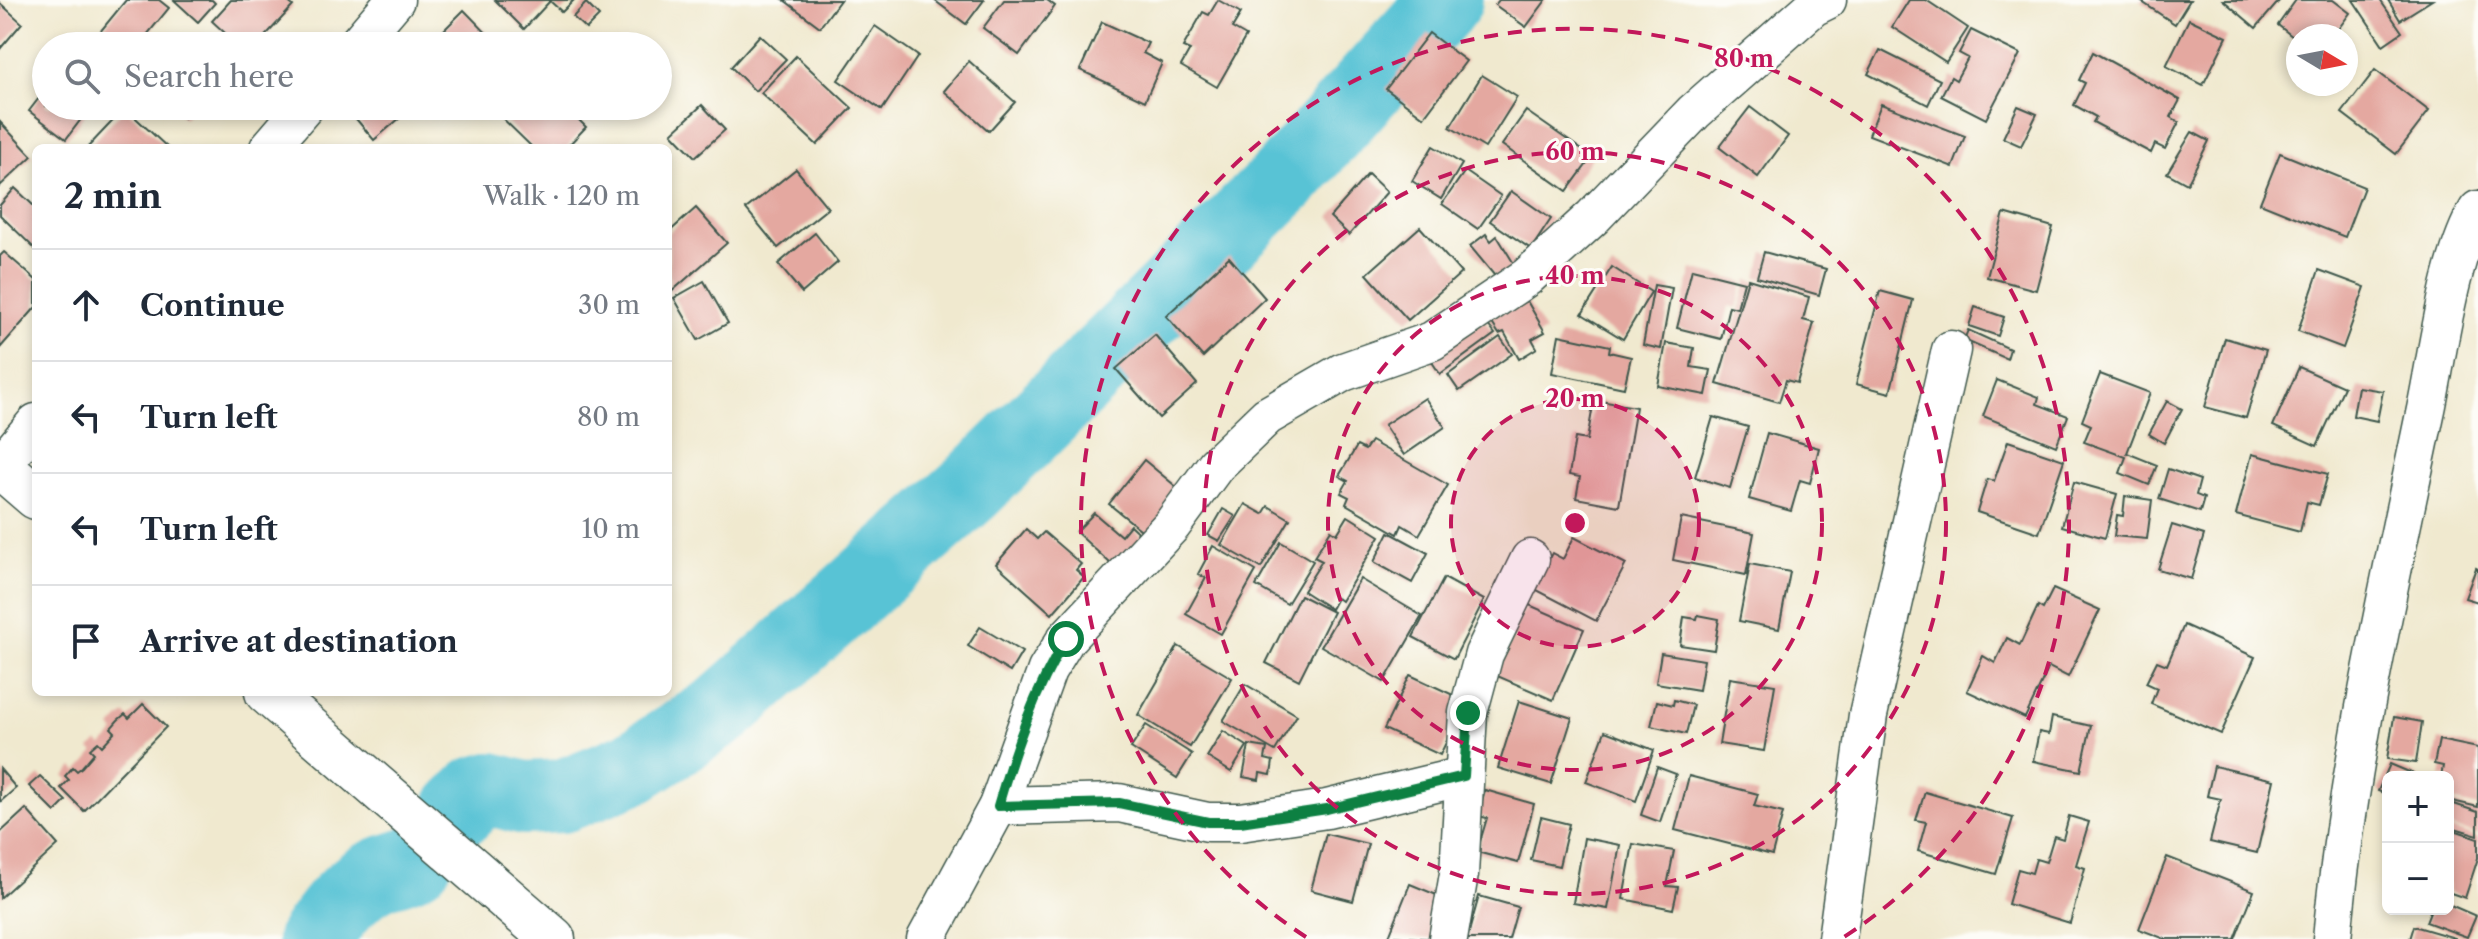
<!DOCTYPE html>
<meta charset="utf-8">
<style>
body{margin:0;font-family:"Libre Caslon Text",serif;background:#f6f6f7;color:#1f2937}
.controls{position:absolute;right:24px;bottom:24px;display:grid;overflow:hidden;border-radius:12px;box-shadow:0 4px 12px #0003}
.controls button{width:72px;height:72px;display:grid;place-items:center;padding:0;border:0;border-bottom:2px solid #e0e1e3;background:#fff;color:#1f2937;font:40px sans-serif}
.compass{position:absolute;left:2286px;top:24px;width:72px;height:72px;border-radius:50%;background:#fff;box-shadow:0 4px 12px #0003;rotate:100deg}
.stop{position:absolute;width:24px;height:24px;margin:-18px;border:6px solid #0b8043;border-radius:50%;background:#fff}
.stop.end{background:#0b8043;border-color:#fff;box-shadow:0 2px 8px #0008}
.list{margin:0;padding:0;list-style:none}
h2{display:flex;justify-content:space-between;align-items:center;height:104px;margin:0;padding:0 32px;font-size:34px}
h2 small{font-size:26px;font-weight:400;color:#747a83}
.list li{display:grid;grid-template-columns:52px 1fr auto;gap:24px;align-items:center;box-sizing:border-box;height:112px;padding:0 32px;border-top:2px solid #e0e1e3}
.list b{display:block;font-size:30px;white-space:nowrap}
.list em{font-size:26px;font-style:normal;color:#747a83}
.icon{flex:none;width:44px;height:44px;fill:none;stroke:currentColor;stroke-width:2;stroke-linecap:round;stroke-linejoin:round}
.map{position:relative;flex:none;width:2478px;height:939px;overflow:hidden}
.search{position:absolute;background:#fff;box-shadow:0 4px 12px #0003;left:32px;top:32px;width:640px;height:88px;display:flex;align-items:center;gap:20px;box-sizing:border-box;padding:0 28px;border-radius:44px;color:#747a83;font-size:30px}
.panel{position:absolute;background:#fff;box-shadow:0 4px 12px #0003;left:32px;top:144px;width:640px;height:552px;border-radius:12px}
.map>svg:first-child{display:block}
</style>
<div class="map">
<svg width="2478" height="939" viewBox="0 0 2478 939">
<rect width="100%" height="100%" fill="#fdfcf7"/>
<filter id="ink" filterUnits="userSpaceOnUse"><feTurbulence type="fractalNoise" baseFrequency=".0125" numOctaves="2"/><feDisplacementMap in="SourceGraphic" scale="16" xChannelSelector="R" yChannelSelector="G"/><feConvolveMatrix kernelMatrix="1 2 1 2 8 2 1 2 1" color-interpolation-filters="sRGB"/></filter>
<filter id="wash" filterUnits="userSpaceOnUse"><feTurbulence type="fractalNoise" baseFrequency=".006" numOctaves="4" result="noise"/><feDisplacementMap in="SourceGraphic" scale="32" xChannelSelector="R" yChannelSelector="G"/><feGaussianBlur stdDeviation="1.8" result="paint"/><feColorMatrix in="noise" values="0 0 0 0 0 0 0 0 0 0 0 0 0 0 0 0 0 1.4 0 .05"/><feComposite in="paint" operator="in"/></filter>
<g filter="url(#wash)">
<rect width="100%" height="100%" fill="#f0e9cf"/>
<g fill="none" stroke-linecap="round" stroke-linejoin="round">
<g stroke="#59c3d5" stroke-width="74">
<path d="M459,811L477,793L491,789L525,798L562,796L632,768L722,710L970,489L1284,180L1446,0"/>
<path d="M314,939C332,913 351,886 382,873C395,868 404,868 416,860"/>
</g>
</g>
<g id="blocks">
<g fill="#e4a8a0">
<path d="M126,0H159L169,8L138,46H93L90,44Z"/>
<path d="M174,0H212L215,3L198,22Z"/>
<path d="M231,0H286L293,6L256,46H239L212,21Z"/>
<path d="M495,0H574L562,12L550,1L524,29Z"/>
<path d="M784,0H840L820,27Z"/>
<path d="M934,0H984L966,24Z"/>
<path d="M1004,0H1047L1055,6L1019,55L983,28Z"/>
<path d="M1218,0L1241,13L1232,28L1246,36L1217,87L1181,66L1190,50L1183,47L1203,12L1209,15Z"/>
<path d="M1499,0H1546L1526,27L1495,5Z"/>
<path d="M1909,0H1926L1968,28L1946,62L1892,27Z"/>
<path d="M2139,0H2190L2175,24Z"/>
<path d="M2223,0H2280L2256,28Z"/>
<path d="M2296,0H2333L2350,13L2333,36H2298V41L2278,25Z"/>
<path d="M2353,0H2380L2402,32L2383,45Z"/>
<path d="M2388,0H2432L2400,20Z"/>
<path d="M0,3L22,23L0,49Z"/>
<path d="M586,3L599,16L586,29L573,17Z"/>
<path d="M464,10L499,46H428Z"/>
<path d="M2189,19L2227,37L2203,85L2166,66Z"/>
<path d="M1102,22L1148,43L1143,53L1162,63L1145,101L1080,70Z"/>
<path d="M875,26L918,56L882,110L838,80Z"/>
<path d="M1971,30L2020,54L1986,119L1941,96L1951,77L1956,80L1968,58L1959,53Z"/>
<path d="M1429,33L1466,61L1424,117L1386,89Z"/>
<path d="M760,35L786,59L755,91L731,67Z"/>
<path d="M288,36L299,46H279Z"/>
<path d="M1880,50L1940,80L1928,105L1868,74Z"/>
<path d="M2093,52L2180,100L2171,117L2179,122L2165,149L2155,144L2151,153L2093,122L2096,117L2074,105L2085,83L2079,80Z"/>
<path d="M796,56L852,108L817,145L761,93Z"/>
<path d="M969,61L1015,102L989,131L944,91Z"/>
<path d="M2375,70L2429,111L2396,154L2342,113Z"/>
<path d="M1482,75L1517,97L1485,148L1450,127Z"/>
<path d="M46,89V106H91L66,139L29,111Z"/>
<path d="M1881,104L1965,136L1953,167L1869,135Z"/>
<path d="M702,105L725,130L695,157L672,133Z"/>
<path d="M171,106H195L184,118Z"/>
<path d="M345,106H414L374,140Z"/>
<path d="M490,106H565L586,127L566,148H533Z"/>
<path d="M2018,106L2037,114L2021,146L2003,138Z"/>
<path d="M1750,107L1788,136L1758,177L1719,147Z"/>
<path d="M125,108L168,148H87Z"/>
<path d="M1526,111L1592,157L1567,191L1502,145Z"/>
<path d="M0,122L32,156L0,186Z"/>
<path d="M2192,132L2209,141L2187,184L2167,173Z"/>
<path d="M1433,146L1462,164L1441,199L1412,181Z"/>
<path d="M2280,153L2364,187L2345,237L2260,203Z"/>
<path d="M796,169L828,208L778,248L746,209Z"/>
<path d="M1465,171L1501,196L1478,229L1442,204Z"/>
<path d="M1368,174L1387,192L1349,235L1330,217Z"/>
<path d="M15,188L36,208V250L0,215V205Z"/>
<path d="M1511,191L1551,219L1531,249L1490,221Z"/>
<path d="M696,208L727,243L670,293L668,233Z"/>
<path d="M2004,213L2053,227L2036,290L1987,277Z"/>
<path d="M1420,227L1461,273L1408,320L1367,274Z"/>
<path d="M815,233L838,262L802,293L778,264Z"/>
<path d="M1486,234L1491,241L1497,236L1516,267L1499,281L1470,246Z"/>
<path d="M4,252L36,280V307L0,348V256Z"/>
<path d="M1764,252L1826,269L1819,295L1757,277Z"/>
<path d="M1229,257L1265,298L1203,357L1166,316Z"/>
<path d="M1612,267L1651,292L1623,339L1582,314Z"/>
<path d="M1692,269L1744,282L1737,308L1729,306L1721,339L1677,328Z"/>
<path d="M2319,270L2365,287L2343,348L2298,331Z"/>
<path d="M1748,279L1809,297L1803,320L1814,323L1797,383L1786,380L1779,402L1717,384Z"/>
<path d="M704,281L728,323L698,340L674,298Z"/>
<path d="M1654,285L1672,288L1661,349L1643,345Z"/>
<path d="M1880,291L1913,300L1890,393L1856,384Z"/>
<path d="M1527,301L1545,332L1532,339L1537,348L1519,359L1504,332L1499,334L1488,317Z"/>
<path d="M1975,307L2004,317L1998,336L1969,326Z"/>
<path d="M1484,320L1495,334L1440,374L1430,359Z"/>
<path d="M1968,330L2010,349L2007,359L1964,340Z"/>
<path d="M1155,335L1197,384L1159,418L1116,369Z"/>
<path d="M1559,335L1610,346L1609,352L1631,357L1624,388L1552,373Z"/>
<path d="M1500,337L1512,354L1459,391L1448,375Z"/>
<path d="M2225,338L2266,350L2246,418L2205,407Z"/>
<path d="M1666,343L1694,348L1691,367L1711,370L1706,395L1658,386Z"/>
<path d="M2299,367L2344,387L2317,446L2273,426Z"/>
<path d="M2100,374L2150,393L2127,453L2157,465L2149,485L2120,473L2126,457L2084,442L2091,425L2082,421Z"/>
<path d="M1997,380L2039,397L2037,404L2068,416L2056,446L1983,416Z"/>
<path d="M2358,387L2383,391L2377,421L2353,416Z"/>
<path d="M1425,398L1445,427L1404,455L1384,425Z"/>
<path d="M1594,400L1636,407L1619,506L1576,498L1580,477L1569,475L1575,438L1587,440Z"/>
<path d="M2167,401L2182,409L2164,443L2149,434Z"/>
<path d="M1713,417L1748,427L1730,488L1695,477Z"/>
<path d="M1767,433L1819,448L1810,483L1800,480L1791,511L1749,499Z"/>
<path d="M1371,441L1448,485L1419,535L1402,525L1398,534L1346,504L1349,497L1341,493L1348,481L1339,476L1357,446L1365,450Z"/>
<path d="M2008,441L2064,460L2039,533L1977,512L1987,479L1994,481Z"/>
<path d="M2252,454L2328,474L2319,505L2307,502L2300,532L2236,515Z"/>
<path d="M1144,460L1185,494L1150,537L1109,504Z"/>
<path d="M2168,469L2200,480L2196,495L2204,498L2200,512L2159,499Z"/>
<path d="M2074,482L2117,494L2105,538L2062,526Z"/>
<path d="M2125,496L2152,500L2147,539L2114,536L2117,515L2123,516Z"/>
<path d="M1245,504L1263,514L1268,506L1290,519L1261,568L1221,545Z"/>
<path d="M1223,509L1235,516L1219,541L1208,535Z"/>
<path d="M1094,513L1121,536L1130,525L1149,543L1122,574L1076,532Z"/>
<path d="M1348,516L1380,536L1341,601L1337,598L1331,609L1303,591L1322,561L1314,557L1331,530L1337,534Z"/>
<path d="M1681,518L1754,533L1746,575L1673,560Z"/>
<path d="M2172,525L2204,535L2191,579L2158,569Z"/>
<path d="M1026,529L1037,539L1044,532L1081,564L1076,570L1084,577L1052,614L996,564Z"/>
<path d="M1389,532L1428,553L1412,583L1374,562Z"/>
<path d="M1574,537L1626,564L1596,621L1533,588L1552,553L1563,559Z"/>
<path d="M1281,542L1313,561L1287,604L1256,586Z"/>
<path d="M1213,546L1256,571L1221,634L1186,614L1206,578L1198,574Z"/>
<path d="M1750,564L1790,572L1779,629L1739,621Z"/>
<path d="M2476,568L2478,569V602L2465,598Z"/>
<path d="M1444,578L1484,600L1454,659L1413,637Z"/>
<path d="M1360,579L1422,616L1384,682L1321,646Z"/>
<path d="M2053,589L2100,610L2068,677L2049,667L2025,718L1967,691L1983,656L1995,663L2007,638L2020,645L2038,606L2043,609Z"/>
<path d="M1300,595L1333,612L1299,680L1266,663Z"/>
<path d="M1527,604L1584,629L1553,700L1495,675Z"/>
<path d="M1698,615L1719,619L1714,650L1680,645L1684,617L1697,619Z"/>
<path d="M2184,625L2255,657L2221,734L2151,704L2157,688L2146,683L2157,661L2167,665Z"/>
<path d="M980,627L1022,652L1010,672L968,646Z"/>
<path d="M1178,646L1232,678L1190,747L1138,715Z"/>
<path d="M1661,653L1704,660L1699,690L1656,683Z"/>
<path d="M1410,675L1466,701L1440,755L1384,729Z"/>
<path d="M1730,678L1775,685L1764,751L1719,744Z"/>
<path d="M1245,684L1297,715L1275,751L1223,721Z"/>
<path d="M1674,700L1693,705L1686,734L1651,726L1657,701L1673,705Z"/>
<path d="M1519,701L1572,718L1551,784L1498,768Z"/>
<path d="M143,704L166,727L84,811L61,788L69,780L65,776L73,767L77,771L82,767L94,753L90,749L98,742L102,746L115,732L111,728L118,720L125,714L129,718Z"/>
<path d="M2052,717L2091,726L2081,771L2033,761L2039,732L2049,734Z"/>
<path d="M2394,717L2422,722L2416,763L2387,759Z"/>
<path d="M1146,725L1192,754L1177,778L1131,748Z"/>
<path d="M1223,731L1247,746L1231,772L1207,757Z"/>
<path d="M1605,731L1654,750L1636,801L1586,782Z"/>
<path d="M2439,740L2478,748V807L2448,800V777H2441L2443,766L2434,764Z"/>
<path d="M1249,745L1267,748L1265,759L1273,761L1271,775L1260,773L1259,780L1243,777Z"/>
<path d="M2390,764L2421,777H2388V795L2378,791Z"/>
<path d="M2214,766L2274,780L2257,853L2210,842L2221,799L2207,796Z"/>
<path d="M1657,767L1676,774L1660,822L1641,815Z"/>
<path d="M0,769L16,788L0,802Z"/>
<path d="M40,776L66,801L55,812L29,786Z"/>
<path d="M1689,776L1758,794L1754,806L1783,813L1772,855L1675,830Z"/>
<path d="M1485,790L1534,804L1518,863L1477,852L1487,818L1478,816Z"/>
<path d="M1925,792L2013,818L1996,874L1918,851L1926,822L1916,820Z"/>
<path d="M2448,802L2478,812V835L2448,826Z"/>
<path d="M26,809L58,845L0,898V833Z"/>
<path d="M2069,816L2089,822L2076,865L2085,868L2070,923L2008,904L2018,869L2032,873L2036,859L2046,862L2054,836L2063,839Z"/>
<path d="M1541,817L1569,824L1559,866L1531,860Z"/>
<path d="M2448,828L2478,838V858L2465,898L2448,892Z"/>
<path d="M1326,834L1368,844L1353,901L1311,890Z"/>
<path d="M1584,838L1620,845L1608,909L1573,903Z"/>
<path d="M1633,844L1674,851L1667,886L1678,887L1673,909L1623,899Z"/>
<path d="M2167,857L2254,891L2235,939H2165L2139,929Z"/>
<path d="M1410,884L1449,900L1433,939L1389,936Z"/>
<path d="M1479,896L1518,907L1509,939H1467Z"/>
<path d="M2448,904L2476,916L2467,937L2426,922L2431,909H2448Z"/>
<path d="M2414,926L2455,938V939H2410Z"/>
</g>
</g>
</g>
<g filter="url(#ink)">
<use href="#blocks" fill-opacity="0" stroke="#3e574b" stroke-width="2"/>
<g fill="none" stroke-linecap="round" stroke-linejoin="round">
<defs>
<g id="minor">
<path d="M356,46L395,0"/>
<path d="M269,148L305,106"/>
<path d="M0,466L36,423"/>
<path d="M998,806L1119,803L1208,822H1240L1327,809L1464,776"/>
<path d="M926,939L998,806L1047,670L1066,639L1172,525L1216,465L1267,416L1343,372L1432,341L1527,277L1593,217L1694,112L1813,7L1827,0"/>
<path d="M1448,939L1459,874L1468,713L1484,654L1530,559"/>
<path d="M1837,939L1868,715L1951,350"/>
<path d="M2332,939C2348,762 2389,588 2425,414C2438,355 2448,260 2478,210"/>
</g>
<g id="tertiary">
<path d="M0,466L36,497"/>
<path d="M267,692L553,939"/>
</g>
</defs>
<use href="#minor" stroke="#3e574b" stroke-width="41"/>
<use href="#tertiary" stroke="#3e574b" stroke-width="47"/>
<use href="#minor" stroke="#fff" stroke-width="38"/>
<use href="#tertiary" stroke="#fff" stroke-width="44"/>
</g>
</g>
<g fill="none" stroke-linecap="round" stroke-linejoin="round" filter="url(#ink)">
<path stroke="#0b8043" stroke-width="10" d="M1066,639C1035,690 1015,747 998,806L1119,803L1208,822H1240L1327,809L1464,776L1468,713"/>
</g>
<circle cx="1575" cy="523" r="124" fill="#c2185b" fill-opacity=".12"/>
<g fill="none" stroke="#c2185b" stroke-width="4" stroke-dasharray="14 10">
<circle cx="1575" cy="523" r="124"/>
<circle cx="1575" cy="523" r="247"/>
<circle cx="1575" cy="523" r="371"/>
<path d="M1306 937A494 494 0 1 1 1844 937"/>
</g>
<circle cx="1575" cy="523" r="12" fill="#c2185b" stroke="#fdfcf7" stroke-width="4"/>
<g font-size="24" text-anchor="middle" font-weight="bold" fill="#c2185b" stroke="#fdfcf7" stroke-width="6" stroke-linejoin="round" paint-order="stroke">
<text x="1744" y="67">80 m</text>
<text x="1575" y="160">60 m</text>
<text x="1575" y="284">40 m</text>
<text x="1575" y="407">20 m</text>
</g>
</svg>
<div class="controls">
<button>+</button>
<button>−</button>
</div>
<svg class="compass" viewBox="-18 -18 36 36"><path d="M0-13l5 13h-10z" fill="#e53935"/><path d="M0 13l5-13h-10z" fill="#747a83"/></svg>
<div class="stop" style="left:1066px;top:639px"></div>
<div class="stop end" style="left:1468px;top:713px"></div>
<div class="search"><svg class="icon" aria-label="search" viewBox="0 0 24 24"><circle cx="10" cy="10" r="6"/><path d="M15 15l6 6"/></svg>Search here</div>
<section class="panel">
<h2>2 min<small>Walk · 120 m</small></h2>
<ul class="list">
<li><svg class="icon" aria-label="ahead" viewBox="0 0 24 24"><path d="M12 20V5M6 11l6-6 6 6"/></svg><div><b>Continue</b></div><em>30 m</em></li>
<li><svg class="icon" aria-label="left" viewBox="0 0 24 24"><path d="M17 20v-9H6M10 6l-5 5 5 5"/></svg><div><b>Turn left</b></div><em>80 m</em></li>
<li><svg class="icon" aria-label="left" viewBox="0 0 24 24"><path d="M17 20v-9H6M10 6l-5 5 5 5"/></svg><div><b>Turn left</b></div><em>10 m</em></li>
<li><svg class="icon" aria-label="arrive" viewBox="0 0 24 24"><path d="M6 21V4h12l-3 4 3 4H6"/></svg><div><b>Arrive at destination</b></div></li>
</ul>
</section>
</div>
